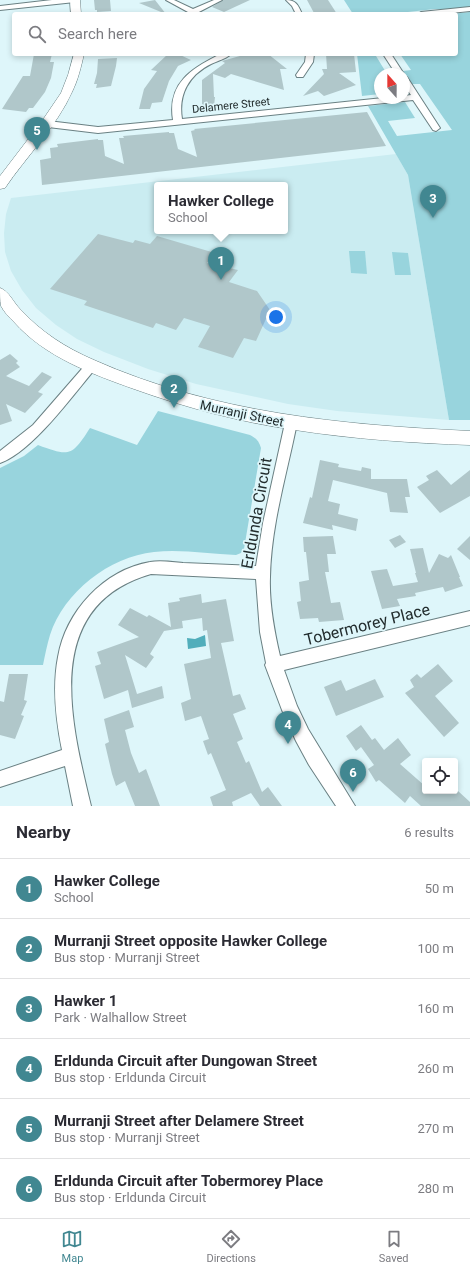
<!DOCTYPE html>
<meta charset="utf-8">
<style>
body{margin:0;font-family:Roboto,sans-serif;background:#f7f7f7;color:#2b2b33}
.controls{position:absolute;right:12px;bottom:12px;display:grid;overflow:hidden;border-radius:4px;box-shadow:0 2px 6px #0003}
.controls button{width:36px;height:36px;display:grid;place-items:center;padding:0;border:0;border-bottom:1px solid #e1e1e2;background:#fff;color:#2b2b33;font:20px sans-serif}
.compass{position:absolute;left:374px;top:68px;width:36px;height:36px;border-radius:50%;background:#fff;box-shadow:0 2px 6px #0003;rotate:339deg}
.you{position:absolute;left:276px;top:317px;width:14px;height:14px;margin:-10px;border:3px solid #fff;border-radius:50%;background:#1a73e8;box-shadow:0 0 0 6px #1a73e833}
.badge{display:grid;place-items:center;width:26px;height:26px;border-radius:50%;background:#418791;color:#fff;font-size:13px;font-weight:700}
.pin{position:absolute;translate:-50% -33px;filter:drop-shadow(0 1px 2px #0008)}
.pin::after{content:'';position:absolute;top:21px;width:14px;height:12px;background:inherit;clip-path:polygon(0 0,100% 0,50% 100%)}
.popup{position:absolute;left:154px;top:182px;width:134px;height:52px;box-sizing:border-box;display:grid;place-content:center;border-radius:4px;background:#fff;filter:drop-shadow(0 1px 3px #0005);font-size:13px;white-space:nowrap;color:#7c7c81}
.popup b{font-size:15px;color:#2b2b33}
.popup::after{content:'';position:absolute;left:50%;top:100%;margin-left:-8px;border:8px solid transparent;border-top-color:#fff}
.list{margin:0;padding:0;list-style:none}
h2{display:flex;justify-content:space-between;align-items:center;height:52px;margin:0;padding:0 16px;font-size:17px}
h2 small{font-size:13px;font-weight:400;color:#7c7c81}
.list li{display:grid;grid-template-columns:26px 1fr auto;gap:12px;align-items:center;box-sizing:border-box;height:60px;padding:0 16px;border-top:1px solid #e1e1e2}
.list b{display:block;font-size:15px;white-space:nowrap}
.list p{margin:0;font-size:13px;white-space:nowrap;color:#7c7c81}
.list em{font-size:13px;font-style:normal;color:#7c7c81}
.icon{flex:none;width:22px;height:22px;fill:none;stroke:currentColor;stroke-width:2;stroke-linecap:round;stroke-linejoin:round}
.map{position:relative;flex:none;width:470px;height:806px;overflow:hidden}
.search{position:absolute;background:#fff;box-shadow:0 2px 6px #0003;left:12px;right:12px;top:12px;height:44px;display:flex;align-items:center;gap:10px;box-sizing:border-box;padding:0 14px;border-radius:4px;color:#7c7c81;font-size:15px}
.sheet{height:412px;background:#fff}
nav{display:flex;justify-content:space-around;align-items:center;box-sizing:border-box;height:56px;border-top:1px solid #e1e1e2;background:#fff;font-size:11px;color:#7c7c81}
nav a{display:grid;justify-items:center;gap:2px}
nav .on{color:#418791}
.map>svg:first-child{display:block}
</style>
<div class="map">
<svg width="470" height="806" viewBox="0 0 470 806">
<rect width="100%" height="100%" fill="#def6fa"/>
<path fill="#caecf1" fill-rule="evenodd" d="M396,154L408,175L449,420L337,411L288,404L196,384L148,369L104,352L77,339L56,325L36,308L22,290L11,271L5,252L4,233L6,214L11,198ZM157,185H285V231H157Z"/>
<g fill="#98d4dd">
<path d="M344,0H470V7L446,9H435L390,14H353Z"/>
<path d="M470,12V420H449L408,175L368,106L405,102L415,118L388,121L397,136L452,130L420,84H412L403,71L411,70L400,54H456V14H451Z"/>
<path d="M357,54L381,55L376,56L387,74H380V94L362,96Z"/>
<path d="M349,251H365L367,274L351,273Z"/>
<path d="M392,252L408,253L411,275H395Z"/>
<path d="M158,411L250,435C256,438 259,441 261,448L244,549L241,553L236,555C209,554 181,549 154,552C109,557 64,592 50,635C47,645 45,655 43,665H0V468L24,456L38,445C70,457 72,456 90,428L137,445Z"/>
</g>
<path fill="#51aebb" d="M205,635L206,646L188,649L187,638L195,639Z"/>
<g fill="#b0c7ca">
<path d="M94,0H110L111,11L97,12V10H95Z"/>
<path d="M155,0L166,14L139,3Z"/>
<path d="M223,0H250L224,12L212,7Z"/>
<path d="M307,0H328L337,14L314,13Z"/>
<path d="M34,54H52L50,62H54L51,78L45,92L33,108H29L26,112L2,109L23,76H30Z"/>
<path d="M168,54H178L191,60L178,66L169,81L162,102L152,103L150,109H139L144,89L157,71L151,70Z"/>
<path d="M247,54H268L287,69H280L284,90L231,74L225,78L213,74L214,97H215L214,106L202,105V80L225,63L222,61Z"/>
<path d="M326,54H354L356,72L339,73L356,85L324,96L318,91L303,96L324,74L322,69H327Z"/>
<path d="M117,58L116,66L111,86L96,88L97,84H94L97,73L98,59Z"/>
<path d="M367,112L386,146L42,185L40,160L51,158L50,148L58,147L57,144L98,139V140H103L105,156L124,164L119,138H124L123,136L169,132V133H174L178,149L197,157L191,131L195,130L194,129Z"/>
<path d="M98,234L133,243L135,240L150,244L157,236L215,253L207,263L238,270L229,282L257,291L270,310L256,341L244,338L233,358L198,347L210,326L184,318L176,330L156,323L153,328L84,305L87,301L50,289Z"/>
<path d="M10,354L18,361L16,363L20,367L6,376L29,386L42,372L52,377L38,392L43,394L25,413L6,404L12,421L0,425V360Z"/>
<path d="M320,460L339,464L338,467L361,471L362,467L371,469V479H407L410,497H405L408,513L390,512L387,493L333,480L328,501L340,504L338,514L358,519L356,531L332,525L333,530L303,523L310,497L312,498Z"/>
<path d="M437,470L451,485L470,470V496L440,513L417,487L429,480L426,476Z"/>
<path d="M400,535L406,542L395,548L389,540Z"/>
<path d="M333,536L336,554H327L329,572H325L331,603L340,602L344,620L319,622L318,618L300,619L297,602L301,601L299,582L309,580L306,552H304L303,537Z"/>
<path d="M470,536V560L457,549Z"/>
<path d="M423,548L429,573L439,554L448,558L451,555L460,577H459L463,586L445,592L443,587L415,593L416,596L397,599L400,606L382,609L371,571L387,569L393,586L418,582L415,573H416L410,549Z"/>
<path d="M201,594L202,603L226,599L234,641L221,643L233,696L240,694L246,709L233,714L243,739L237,742L246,763L249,761L262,792L268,787L282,806H260L251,793L232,802L233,806H213L210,797L226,790L211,753L208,755L203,741L209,739L201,716L185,721L181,703L191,699L184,664L211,658L207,630L203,631L202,618L182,621L183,628L164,631L150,654L154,657L146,668L125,655L137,694L162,686L164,698L132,708L128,690L104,699L95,666L101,664L97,652L139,637L118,625L130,608L147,617L149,615L171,627L168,603L180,601L179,598Z"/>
<path d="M438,664L453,681L435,696L459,723L444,737L405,693L414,687L410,680L417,674L421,678Z"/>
<path d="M9,674H28L24,700L27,701L21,715L24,716L15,739L0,735V701L4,702Z"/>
<path d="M375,679L384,697L336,716L324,687L341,680L346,691Z"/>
<path d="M129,710L134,727L125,730L131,753L139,773L146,769L160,806H135L125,781L116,786L112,774L105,744L109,742L104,719Z"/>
<path d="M361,725L372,740L375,738L384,750L398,738L411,755L400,764L425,786V791H458L470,802V806H421L410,796L405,803L379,780L376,782L368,769L374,765L361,747L356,751L346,736Z"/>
</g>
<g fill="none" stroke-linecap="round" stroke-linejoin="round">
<defs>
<g id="street">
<path d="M52,0H78L75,2L0,10V6Z"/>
<path d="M166,0H174L193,9L214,0H222L195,14H186L188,12Z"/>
<path d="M286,0C296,0 298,5 302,14H296L292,6Z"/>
<path d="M470,7V11L441,14H418L421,12Z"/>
<path d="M221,54H231C226,59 217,61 211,64C189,75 178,94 182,119L383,98H404V96L411,95L404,85V77H407L440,128L436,131L433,130L413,100L98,133L48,127L44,124L48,121L98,127L173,120C167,83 192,68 221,54Z"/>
<path d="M306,54H314L313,62L303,77H297L296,75L305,62Z"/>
<path d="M383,54H391L404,74H396Z"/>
<path d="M91,362L95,363L97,366L95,369C73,395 32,452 0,463V451L33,425L87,363Z"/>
<path d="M291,418L295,420L297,423C287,473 271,525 270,577C269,603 274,630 280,656L470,611V625L284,670L297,706L308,729L355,806H336L309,765L296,741L282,710L265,665L266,663L260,632L256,579L151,574C40,606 71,723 91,806H73L65,766L0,787V771L62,750C56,720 52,688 58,657C66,611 104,570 150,562C160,560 173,562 183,563C208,564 232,565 256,566L263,523L285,423L287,420Z"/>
</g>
<g id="secondary">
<path d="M70,0H80L81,14H71Z"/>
<path d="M74,54H84C81,67 78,80 72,92C57,126 26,157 5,188L0,189V176L42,121L61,93L68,75Z"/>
<path d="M0,288C9,291 13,302 20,309C41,332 66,348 94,360C213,413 342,425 470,431V445C412,443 353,439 295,430C240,422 187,408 134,389C92,374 45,357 14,322C9,317 4,312 1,306C0,301 0,293 0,288Z"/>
</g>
</defs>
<use href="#street" stroke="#6a8083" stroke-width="2"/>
<use href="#secondary" stroke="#6a8083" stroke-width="1"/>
<use href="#street" fill="#fff" fill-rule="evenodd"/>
<use href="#secondary" fill="#fff" fill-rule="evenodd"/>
</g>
<g text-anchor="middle" stroke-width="3.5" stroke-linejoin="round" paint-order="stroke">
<g font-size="11" fill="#222c2d" stroke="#def6fa">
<text transform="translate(231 105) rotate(-6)" y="4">Delamere Street</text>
</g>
<g font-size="13" fill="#222c2d" stroke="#def6fa">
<text transform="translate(242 413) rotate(12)" y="5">Murranji Street</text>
</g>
<g font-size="16" fill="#222c2d" stroke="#def6fa">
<text transform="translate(256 513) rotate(-80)" y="6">Erldunda Circuit</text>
<text transform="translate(367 624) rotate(-14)" y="6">Tobermorey Place</text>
</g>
</g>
</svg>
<div class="controls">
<button><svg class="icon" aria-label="locate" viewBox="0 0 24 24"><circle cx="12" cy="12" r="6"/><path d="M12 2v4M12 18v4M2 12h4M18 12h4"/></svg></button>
</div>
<svg class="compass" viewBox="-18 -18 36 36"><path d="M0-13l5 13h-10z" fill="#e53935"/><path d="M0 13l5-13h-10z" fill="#7c7c81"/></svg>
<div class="you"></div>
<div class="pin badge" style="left:221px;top:280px">1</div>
<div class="popup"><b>Hawker College</b>School</div>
<div class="pin badge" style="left:174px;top:408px">2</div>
<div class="pin badge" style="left:433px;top:218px">3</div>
<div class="pin badge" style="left:288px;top:744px">4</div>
<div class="pin badge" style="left:37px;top:150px">5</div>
<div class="pin badge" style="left:353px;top:792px">6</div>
<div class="search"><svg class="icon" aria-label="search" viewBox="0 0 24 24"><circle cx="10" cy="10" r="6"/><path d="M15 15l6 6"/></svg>Search here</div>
</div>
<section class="sheet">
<h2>Nearby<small>6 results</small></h2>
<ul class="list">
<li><span class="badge">1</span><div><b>Hawker College</b><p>School</p></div><em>50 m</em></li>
<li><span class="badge">2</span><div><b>Murranji Street opposite Hawker College</b><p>Bus stop · Murranji Street</p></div><em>100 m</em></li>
<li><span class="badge">3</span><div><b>Hawker 1</b><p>Park · Walhallow Street</p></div><em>160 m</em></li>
<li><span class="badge">4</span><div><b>Erldunda Circuit after Dungowan Street</b><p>Bus stop · Erldunda Circuit</p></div><em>260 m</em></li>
<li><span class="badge">5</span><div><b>Murranji Street after Delamere Street</b><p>Bus stop · Murranji Street</p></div><em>270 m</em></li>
<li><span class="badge">6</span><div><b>Erldunda Circuit after Tobermorey Place</b><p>Bus stop · Erldunda Circuit</p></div><em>280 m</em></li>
</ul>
</section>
<nav>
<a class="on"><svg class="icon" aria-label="map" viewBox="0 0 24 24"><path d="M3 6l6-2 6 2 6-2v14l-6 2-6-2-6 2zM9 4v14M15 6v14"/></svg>Map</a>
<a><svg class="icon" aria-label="directions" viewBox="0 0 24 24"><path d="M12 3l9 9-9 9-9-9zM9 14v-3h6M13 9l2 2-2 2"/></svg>Directions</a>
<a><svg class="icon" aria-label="saved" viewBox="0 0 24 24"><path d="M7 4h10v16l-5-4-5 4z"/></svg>Saved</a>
</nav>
